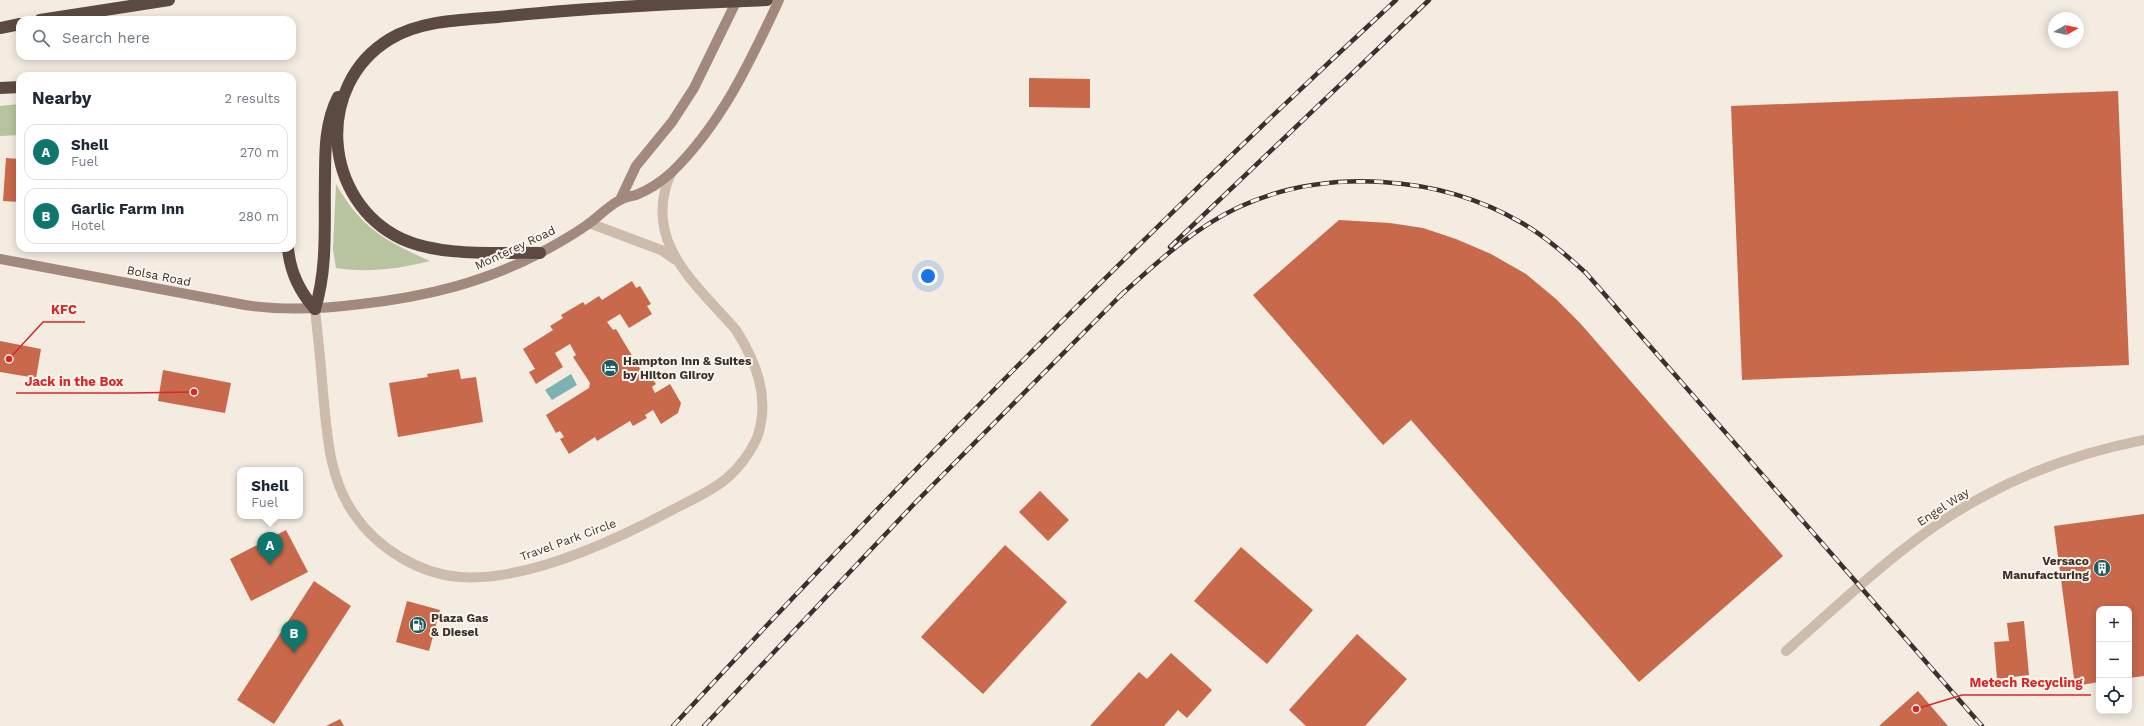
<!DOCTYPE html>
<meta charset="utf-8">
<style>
body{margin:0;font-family:"Work Sans",sans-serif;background:#f6f6f7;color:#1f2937}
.controls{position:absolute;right:12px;bottom:12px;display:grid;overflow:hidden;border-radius:8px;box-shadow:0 2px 10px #0003}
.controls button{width:36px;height:36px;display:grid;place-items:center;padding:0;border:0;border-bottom:1px solid #e0e1e3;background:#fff;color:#1f2937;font:20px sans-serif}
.compass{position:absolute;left:2048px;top:12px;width:36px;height:36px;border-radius:50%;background:#fff;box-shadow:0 2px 10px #0003;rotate:81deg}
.you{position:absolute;left:928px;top:276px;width:14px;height:14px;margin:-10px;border:3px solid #fff;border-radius:50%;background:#1a73e8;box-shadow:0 0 0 6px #1a73e833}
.badge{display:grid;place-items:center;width:26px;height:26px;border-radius:50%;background:#0f766e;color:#fff;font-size:13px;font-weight:700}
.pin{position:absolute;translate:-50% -33px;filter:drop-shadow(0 1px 2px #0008)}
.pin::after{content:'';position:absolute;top:21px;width:14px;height:12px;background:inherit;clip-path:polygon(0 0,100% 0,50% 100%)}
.popup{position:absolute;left:237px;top:467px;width:66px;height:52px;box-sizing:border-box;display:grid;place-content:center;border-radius:8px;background:#fff;filter:drop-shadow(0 1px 3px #0005);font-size:13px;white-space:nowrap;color:#747a83}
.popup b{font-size:15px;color:#1f2937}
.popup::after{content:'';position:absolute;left:50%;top:100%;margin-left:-8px;border:8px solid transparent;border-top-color:#fff}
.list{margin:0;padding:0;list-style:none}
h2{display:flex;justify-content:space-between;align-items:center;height:52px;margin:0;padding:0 16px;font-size:17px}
h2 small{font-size:13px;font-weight:400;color:#747a83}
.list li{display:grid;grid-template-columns:26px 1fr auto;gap:12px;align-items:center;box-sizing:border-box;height:56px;margin:0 8px 8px;padding:0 8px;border:1px solid #e0e1e3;border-radius:12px}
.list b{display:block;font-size:15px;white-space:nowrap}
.list p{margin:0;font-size:13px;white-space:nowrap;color:#747a83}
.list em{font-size:13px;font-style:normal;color:#747a83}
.icon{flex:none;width:22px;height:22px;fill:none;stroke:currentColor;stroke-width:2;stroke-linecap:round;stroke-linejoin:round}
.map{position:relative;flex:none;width:2144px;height:726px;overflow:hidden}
.search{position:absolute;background:#fff;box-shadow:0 2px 10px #0003;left:16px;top:16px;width:280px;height:44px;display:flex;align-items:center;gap:10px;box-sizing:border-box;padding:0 14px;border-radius:12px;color:#747a83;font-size:15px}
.panel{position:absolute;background:#fff;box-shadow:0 2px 10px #0003;left:16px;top:72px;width:280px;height:180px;border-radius:12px}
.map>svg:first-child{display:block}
</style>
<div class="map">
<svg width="2144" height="726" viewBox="0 0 2144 726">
<rect width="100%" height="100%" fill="#f4ebe1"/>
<g fill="#b8c4a0">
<path d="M20,104V135L0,136V106Z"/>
<path d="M336,184C362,229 384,240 430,261C398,269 368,273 336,268L333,249Z"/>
</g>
<path fill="#7fb0b2" d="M571,374L577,385L552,400L545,390Z"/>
<g fill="#c8694b">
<path d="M1029,78L1090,79V108L1029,107Z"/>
<path d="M2118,91L2129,365L1742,380L1731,106Z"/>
<path d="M6,158L20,159V202L3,201Z"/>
<path d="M1339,220L1390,223L1423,228L1456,239L1491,254L1526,274L1556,299L1580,323L1783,556L1639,682L1411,420L1383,445L1253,295Z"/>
<path d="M632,281L636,288L640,286L651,304L647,306L652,314L629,328L620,314L607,322L613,330L616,329L642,372L646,370L656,384L652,387L655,393L670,384L681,403L678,413L661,424L653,410L645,415L647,418L633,426L630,421L597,441L595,437L569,454L560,439L564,437L560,431L556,433L546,415L589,388L590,383L573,357L576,355L570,344L555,353L563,367L536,384L529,372L535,369L523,349L553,330L550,326L563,318L561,315L583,302L585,305L599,296L602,300Z"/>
<path d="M0,341L41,349L36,378L0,372Z"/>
<path d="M459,369L461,379L476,377L483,422L398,437L389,383L428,377L427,374Z"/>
<path d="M163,370L231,383L225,413L158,401Z"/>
<path d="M1040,491L1069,520L1048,541L1019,512Z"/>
<path d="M2144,514V676L2129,678V609H2099V682L2075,686L2054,526Z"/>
<path d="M286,530L308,572L251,601L230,559Z"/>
<path d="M1005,545L1067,602L983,694L921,637Z"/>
<path d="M1241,547L1313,610L1267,664L1194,601Z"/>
<path d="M314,581L351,606L274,724L237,700Z"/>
<path d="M407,601L440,610L429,651L396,642Z"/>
<path d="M2024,621L2029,675L1997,679L1994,642L2009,641L2007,623Z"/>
<path d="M1357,634L1407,679L1365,726H1306L1289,710Z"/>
<path d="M1171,653L1212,690L1187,718L1178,710L1164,726H1090L1139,672L1147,679Z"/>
<path d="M1918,691L1948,726H1879Z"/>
<path d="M340,719L344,726H326Z"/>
</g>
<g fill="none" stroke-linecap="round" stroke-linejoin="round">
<g stroke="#cdbbac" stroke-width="10">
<path d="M589,223L661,250L674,259"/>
<path d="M315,309C318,337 321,365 323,392C327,434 329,479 354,514C377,548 419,574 460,577C527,582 616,540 674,509C691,500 710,492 726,479C739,468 752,451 758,435C770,396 756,362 736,330C695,283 641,241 671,173"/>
<path d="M1786,651C1849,596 1910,535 1984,496C2034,469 2088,451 2144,440"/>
</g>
<g stroke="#a18a7d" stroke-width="10">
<path d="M620,200L636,166L672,122L694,88L737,0"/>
<path d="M0,259L245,305C284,311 322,309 361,304C424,297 483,283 540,253C557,244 575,234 591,222C600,215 610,205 620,200C625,197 631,196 636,195C649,190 662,181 672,172C722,123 750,62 779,0"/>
</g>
<g stroke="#5c4a42" stroke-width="12">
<path d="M40,20L169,0"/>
<path d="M0,28L20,24"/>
<path d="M0,88L20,87"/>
<path d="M288,248C290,272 299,291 315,309"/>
<path d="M540,253C497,252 441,257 402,239C322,201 314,85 390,39C421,20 463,20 498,17C564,10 630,6 696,3"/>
<path d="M315,309C328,267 324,222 325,178C325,151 325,122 338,97"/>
</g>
<defs>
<g id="rail">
<path d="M1170,247L1429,0"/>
<path d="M1120,296C1156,263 1194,228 1239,207C1326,167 1440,175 1522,223C1546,237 1566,255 1586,273L1982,726"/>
<path d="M673,726C905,475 1145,232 1396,0"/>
<path d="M704,726L915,503L1124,292"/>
</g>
</defs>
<use href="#rail" stroke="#3b302b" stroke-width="4.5"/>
<use href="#rail" stroke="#fbf5ee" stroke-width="3" stroke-dasharray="9" stroke-linecap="butt"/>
<path stroke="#5c4a42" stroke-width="12" d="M696,3L767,0"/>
</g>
<defs>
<symbol id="hotel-disc" viewBox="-11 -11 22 22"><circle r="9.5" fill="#1f5a5e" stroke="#fbf5ee"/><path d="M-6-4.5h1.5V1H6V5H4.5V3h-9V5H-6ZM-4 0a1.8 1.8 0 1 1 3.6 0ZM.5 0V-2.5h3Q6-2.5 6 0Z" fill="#fff"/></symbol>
<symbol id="building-disc" viewBox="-11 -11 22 22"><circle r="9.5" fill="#1f5a5e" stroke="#fbf5ee"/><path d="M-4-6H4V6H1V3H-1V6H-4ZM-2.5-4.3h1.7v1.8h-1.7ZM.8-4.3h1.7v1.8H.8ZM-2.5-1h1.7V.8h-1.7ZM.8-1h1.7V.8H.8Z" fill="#fff"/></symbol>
<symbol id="fuel-disc" viewBox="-11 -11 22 22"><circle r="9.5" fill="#1f5a5e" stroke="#fbf5ee"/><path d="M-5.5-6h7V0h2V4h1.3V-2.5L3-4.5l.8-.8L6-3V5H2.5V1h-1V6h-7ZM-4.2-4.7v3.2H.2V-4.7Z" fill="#fff"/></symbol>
</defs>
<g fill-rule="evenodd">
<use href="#hotel-disc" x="600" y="358" width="20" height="20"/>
<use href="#building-disc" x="2092" y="558" width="20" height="20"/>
<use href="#fuel-disc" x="408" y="615" width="20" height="20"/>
</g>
<g text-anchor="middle" stroke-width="4" stroke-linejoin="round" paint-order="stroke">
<g font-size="12" fill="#3b302b" stroke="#fbf5ee">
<text transform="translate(515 248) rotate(-25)" y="4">Monterey Road</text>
<text transform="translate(159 276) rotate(11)" y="4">Bolsa Road</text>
<text transform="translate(1943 507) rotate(-33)" y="4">Engel Way</text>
<text transform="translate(568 540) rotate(-20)" y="4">Travel Park Circle</text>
</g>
<g font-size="12" font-weight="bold" fill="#3b302b" stroke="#fbf5ee" text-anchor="start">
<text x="623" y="365">Hampton Inn &amp; Suites<tspan x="623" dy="14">by Hilton Gilroy</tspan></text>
<text x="2089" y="565" text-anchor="end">Versaco<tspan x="2089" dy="14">Manufacturing</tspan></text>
<text x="431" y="622">Plaza Gas<tspan x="431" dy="14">&amp; Diesel</tspan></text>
</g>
</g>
<path fill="none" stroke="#d62828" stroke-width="1.5" d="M9 359L43 322H85M194 392L131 393H16M1916 709L1962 695H2091"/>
<g fill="#d62828" stroke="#fbf5ee" stroke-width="1.5">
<circle cx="9" cy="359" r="4"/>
<circle cx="194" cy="392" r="4"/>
<circle cx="1916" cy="709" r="4"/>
</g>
<g font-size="13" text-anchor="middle" font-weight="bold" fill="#d62828" stroke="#fbf5ee" stroke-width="4" stroke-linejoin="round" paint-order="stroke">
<text x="64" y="314">KFC</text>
<text x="74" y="386">Jack in the Box</text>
<text x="2026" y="687">Metech Recycling</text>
</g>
</svg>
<div class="controls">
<button>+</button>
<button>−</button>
<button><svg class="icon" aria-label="locate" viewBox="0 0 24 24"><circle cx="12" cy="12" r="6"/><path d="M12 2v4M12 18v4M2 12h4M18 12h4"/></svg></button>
</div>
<svg class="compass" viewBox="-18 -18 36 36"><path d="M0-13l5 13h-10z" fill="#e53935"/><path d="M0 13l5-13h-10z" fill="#747a83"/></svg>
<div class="you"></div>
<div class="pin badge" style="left:270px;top:565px">A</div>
<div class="popup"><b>Shell</b>Fuel</div>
<div class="pin badge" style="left:294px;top:653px">B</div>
<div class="search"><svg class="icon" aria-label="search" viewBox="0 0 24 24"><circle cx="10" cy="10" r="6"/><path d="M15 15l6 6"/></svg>Search here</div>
<section class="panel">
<h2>Nearby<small>2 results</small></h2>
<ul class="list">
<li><span class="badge">A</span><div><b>Shell</b><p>Fuel</p></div><em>270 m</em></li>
<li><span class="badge">B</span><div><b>Garlic Farm Inn</b><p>Hotel</p></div><em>280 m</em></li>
</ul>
</section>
</div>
